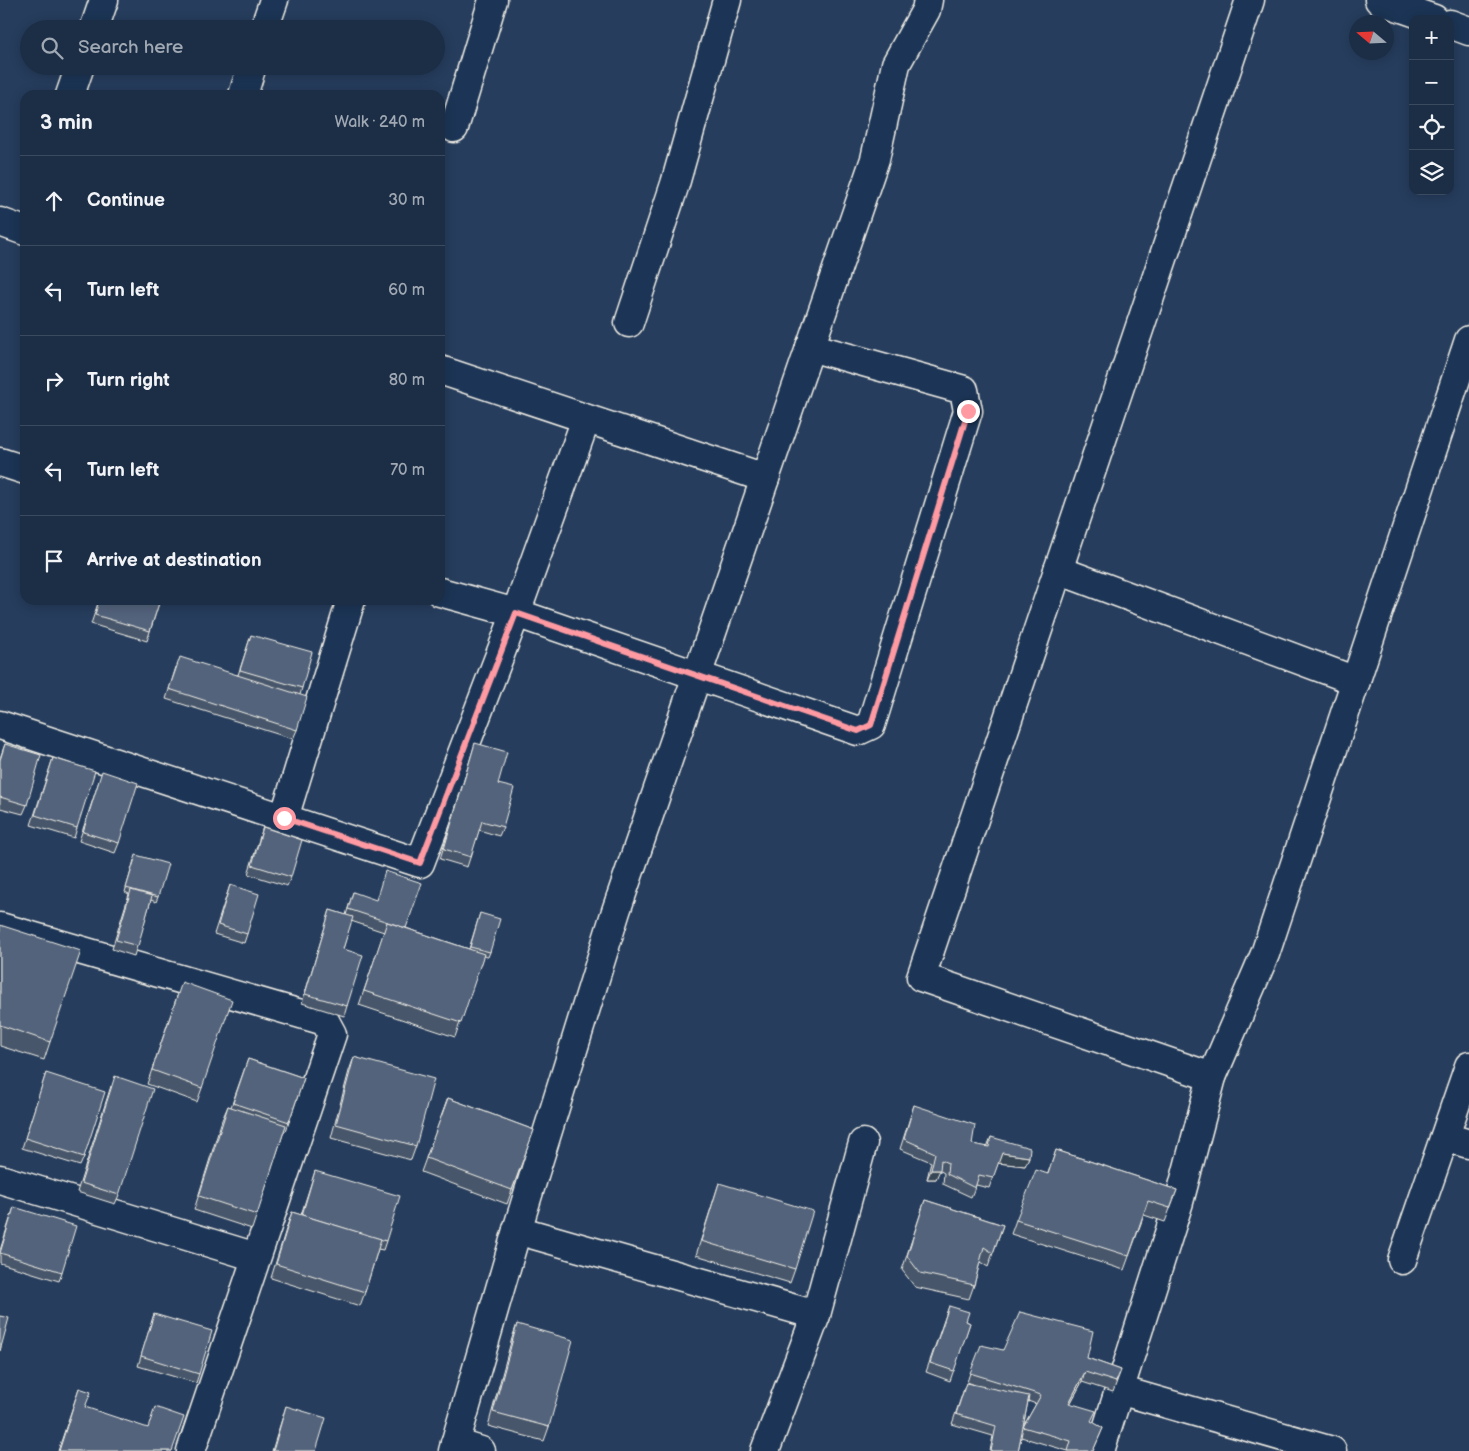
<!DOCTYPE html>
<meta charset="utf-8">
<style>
body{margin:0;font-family:"Balsamiq Sans",sans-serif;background:#293a51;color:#f1f3f6}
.controls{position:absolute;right:15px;top:15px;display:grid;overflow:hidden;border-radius:10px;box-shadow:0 2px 12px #0003}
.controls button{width:45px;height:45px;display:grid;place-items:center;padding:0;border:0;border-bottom:1px solid #3a4a5f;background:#1c2e46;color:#f1f3f6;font:25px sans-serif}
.compass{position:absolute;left:1349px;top:15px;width:45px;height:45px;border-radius:50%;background:#1c2e46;box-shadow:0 2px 12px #0003;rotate:289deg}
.stop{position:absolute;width:15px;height:15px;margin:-11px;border:4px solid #ff9aa2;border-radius:50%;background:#fff}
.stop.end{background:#ff9aa2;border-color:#fff;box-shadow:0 1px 5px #0008}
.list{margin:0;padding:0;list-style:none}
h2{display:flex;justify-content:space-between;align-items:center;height:65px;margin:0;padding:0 20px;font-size:21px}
h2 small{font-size:16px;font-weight:400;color:#a0a8b3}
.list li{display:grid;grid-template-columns:32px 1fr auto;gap:15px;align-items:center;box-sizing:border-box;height:90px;padding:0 20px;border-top:1px solid #3a4a5f}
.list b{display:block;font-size:19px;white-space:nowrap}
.list em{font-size:16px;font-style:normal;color:#a0a8b3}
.icon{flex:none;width:28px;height:28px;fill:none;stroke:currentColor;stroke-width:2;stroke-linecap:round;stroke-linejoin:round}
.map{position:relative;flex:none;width:1469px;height:1451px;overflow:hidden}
.search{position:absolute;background:#1c2e46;box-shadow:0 2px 12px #0003;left:20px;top:20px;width:425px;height:55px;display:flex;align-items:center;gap:12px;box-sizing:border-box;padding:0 18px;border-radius:28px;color:#a0a8b3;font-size:19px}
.panel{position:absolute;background:#1c2e46;box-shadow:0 2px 12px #0003;left:20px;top:90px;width:425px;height:515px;border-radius:15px}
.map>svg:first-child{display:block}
</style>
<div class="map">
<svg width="1469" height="1451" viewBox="0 0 1469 1451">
<rect width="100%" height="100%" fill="#263d5d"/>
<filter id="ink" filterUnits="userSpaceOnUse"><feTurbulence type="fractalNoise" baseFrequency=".02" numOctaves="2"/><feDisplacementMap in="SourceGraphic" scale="10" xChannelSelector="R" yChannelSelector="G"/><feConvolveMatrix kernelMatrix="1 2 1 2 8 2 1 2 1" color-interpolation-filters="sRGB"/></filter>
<g filter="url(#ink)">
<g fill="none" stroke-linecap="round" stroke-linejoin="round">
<defs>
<g id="minor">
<path d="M1379,0L1434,19"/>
<path d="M1450,24L1469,31"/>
<path d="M94,29L104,0"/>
<path d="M264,29L274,0"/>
<path d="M70,95L80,66"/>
<path d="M243,95L252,66"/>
<path d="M454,128L493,0"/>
<path d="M0,222L25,231"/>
<path d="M629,323L675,184L727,0"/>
<path d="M440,370L765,478"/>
<path d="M0,462L25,470"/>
<path d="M1058,570L1356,681"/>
<path d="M440,592L516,613L858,731L871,725L968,411L964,390L810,347"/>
<path d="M0,725L420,863L516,613L586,419"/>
<path d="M284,818L351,600"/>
<path d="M0,927L325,1021L332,1034L191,1451"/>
<path d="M1212,1077L921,977L1250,0"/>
<path d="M1445,1137L1469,1144"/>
<path d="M0,1179L256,1257"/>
<path d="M517,1230L816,1315"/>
<path d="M1402,1260L1469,1066"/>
<path d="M1119,1390L1332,1451"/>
<path d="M455,1443L481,1451"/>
<path d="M453,1451L517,1230L616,911L875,159L896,64L926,10L928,0"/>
<path d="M765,1451L816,1315L863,1143"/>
<path d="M1100,1451L1179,1202L1212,1077L1265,954L1469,340"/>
</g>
</defs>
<use href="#minor" stroke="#f4f1e8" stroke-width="31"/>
<use href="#minor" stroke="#1d3557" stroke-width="28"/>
</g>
<g fill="#47566a" stroke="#f4f1e8" fill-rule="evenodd">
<path d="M99,600H160L147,641L91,624Z"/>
<path d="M251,635L302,688L300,695L297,730L293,739L166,699L176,667L238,675Z"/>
<path d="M475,743L498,784L503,827L499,836L479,830L467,867L440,859Z"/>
<path d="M5,744L27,805L23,814L0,808V758Z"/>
<path d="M53,758L77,828L74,838L31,825Z"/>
<path d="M99,781L119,843L115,853L79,841Z"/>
<path d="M263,827L291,877L287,886L248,874Z"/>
<path d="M134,860L158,897L156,902L151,900L134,956L112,949L129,894L125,892Z"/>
<path d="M230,885L247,934L244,943L214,934Z"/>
<path d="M353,892L406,928L469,949L480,913L490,952L488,957L483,956L455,1037L359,1005L384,932L351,921L343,949L347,1006L344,1016L302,1003L330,910L346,915Z"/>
<path d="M0,925L50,1042L44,1060L0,1046Z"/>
<path d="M177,996L202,1088L197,1102L147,1084Z"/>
<path d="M354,1057L416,1146L411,1160L331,1138L349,1071Z"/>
<path d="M248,1059L304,1078L286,1131H284L252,1229L194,1210L222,1120L228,1106L231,1107Z"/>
<path d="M46,1073L84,1157L80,1166L22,1148Z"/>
<path d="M111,1086L119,1195L115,1204L77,1192Z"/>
<path d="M448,1098L534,1130L507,1204L421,1172Z"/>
<path d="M914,1105L972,1144L987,1147L991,1137L1029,1157L1025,1166L998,1163L989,1188L976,1185L971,1197L943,1184L944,1173L939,1170L936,1179H927L931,1162L900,1149Z"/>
<path d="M1056,1150L1177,1190L1165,1222L1144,1215L1124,1270L1011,1234L1016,1220L1048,1173Z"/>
<path d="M315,1171L386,1241L383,1250L378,1249L365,1292L360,1306L271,1278L287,1226L292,1212L301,1215Z"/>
<path d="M719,1183L795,1269L790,1283L696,1255Z"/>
<path d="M925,1200L1003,1225L988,1267L980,1262L974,1285L969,1299L915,1287L902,1270Z"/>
<path d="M14,1207L62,1272L59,1281L0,1263V1250Z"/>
<path d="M949,1306L966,1321L970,1323L950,1381L926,1372Z"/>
<path d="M154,1314L199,1374L196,1383L138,1366Z"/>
<path d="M517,1324L549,1427L544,1441L488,1426L512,1338Z"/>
<path d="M1003,1350L1087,1358L1121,1370L1113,1392L1082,1382L1070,1404L1092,1422L1103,1428L1093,1451H1068L1021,1437L1018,1451H990L993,1436L952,1424L966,1383L975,1385L967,1382L970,1373ZM1028,1401L1036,1404L1023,1427Z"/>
<path d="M79,1388L85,1407L172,1451H58Z"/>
<path d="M286,1406L316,1451H272Z"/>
</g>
<g fill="#394656" stroke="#f4f1e8">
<path d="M1002,1153L1029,1157L1025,1166L998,1163Z"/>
<path d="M931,1170H940L936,1179H927Z"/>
<path d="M1085,1372L1082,1382L1065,1413L1069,1403Z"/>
</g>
<g fill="#52647b" stroke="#f4f1e8">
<path d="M99,600H160L150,631L95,615Z"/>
<path d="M251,635L312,652L302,688L240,670Z"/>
<path d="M180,657L307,697L297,730L169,689Z"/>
<path d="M475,743L507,752L498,784L514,788L503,827L482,821L471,857L444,849Z"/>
<path d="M5,744L41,755L27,805L0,797V760Z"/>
<path d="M53,758L95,771L77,828L35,815Z"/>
<path d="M102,771L138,783L119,843L83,832Z"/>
<path d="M263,827L302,840L291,877L252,865Z"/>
<path d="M136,855L168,864L158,897L126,888Z"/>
<path d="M385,871L422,883L406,928L348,909L353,892L376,900Z"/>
<path d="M230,885L259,894L247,934L218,925Z"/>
<path d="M131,890L152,896L138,946L116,940Z"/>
<path d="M330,910L353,917L343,949L363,955L347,1006L305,994Z"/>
<path d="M480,913L500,919L490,952L470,947Z"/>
<path d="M387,922L484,954L461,1023L364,991Z"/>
<path d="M0,925L81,951L50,1042L0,1025Z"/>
<path d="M182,982L232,1000L202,1088L152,1070Z"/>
<path d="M354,1057L434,1079L416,1146L336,1124Z"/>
<path d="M248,1059L304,1078L289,1122L233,1103Z"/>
<path d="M46,1073L105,1092L84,1157L25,1138Z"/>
<path d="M115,1076L153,1089L119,1195L81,1183Z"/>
<path d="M448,1098L534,1130L512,1190L426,1158Z"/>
<path d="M914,1105L975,1125L972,1144L989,1147L991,1137L1030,1148L1029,1157L1002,1153L993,1178L979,1175L975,1188L947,1174L948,1163L941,1160L940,1170H931L935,1153L904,1139Z"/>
<path d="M228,1106L286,1125L257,1215L199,1196Z"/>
<path d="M1056,1150L1177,1190L1170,1208L1148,1201L1129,1256L1016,1220L1036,1170L1048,1174Z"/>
<path d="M315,1171L400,1196L386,1241L302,1215Z"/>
<path d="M719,1183L813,1211L795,1269L701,1241Z"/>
<path d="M925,1200L1003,1225L993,1253L984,1247L974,1285L920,1273L907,1256Z"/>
<path d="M14,1207L76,1226L62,1272L0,1253Z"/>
<path d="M292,1212L381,1239L365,1292L276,1264Z"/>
<path d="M949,1306L969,1312L966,1321L970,1323L954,1371L930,1363Z"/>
<path d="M1020,1312L1093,1331L1087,1358L1121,1370L1116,1382L1085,1372L1069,1403L1096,1411L1091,1421L1103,1428L1093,1451H1068L1071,1441L1023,1427L1018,1451H991L996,1426L956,1414L966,1383L1029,1396L1023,1427L1041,1395L970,1373L981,1345L1003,1350Z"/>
<path d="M154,1314L212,1331L199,1374L141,1356Z"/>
<path d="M0,1316L9,1318L0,1351Z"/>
<path d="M517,1324L573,1340L549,1427L493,1412Z"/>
<path d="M79,1388L91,1392L85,1407L148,1428L155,1407L184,1417L172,1451H59Z"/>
<path d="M286,1406L326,1418L316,1451H273Z"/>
</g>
</g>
<g fill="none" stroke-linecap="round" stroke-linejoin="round" filter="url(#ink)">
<path stroke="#ff9aa2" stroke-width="6" d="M284,818L420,863L516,613L858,731L871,725L968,411"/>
</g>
</svg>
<div class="controls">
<button>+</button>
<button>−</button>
<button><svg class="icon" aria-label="locate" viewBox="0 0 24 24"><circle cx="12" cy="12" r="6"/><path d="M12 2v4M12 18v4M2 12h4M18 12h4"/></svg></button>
<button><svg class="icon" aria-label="layers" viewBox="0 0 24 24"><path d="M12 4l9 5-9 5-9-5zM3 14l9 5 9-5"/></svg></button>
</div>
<svg class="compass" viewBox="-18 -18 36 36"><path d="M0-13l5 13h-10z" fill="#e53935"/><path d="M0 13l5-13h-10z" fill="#a0a8b3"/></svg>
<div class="stop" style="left:284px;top:818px"></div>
<div class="stop end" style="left:968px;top:411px"></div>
<div class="search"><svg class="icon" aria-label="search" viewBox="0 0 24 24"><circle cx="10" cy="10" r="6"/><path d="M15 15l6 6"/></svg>Search here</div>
<section class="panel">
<h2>3 min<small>Walk · 240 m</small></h2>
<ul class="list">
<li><svg class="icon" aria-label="ahead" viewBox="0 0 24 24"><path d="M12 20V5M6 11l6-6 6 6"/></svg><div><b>Continue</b></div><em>30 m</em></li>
<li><svg class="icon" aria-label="left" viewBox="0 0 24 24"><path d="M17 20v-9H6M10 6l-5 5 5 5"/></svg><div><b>Turn left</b></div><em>60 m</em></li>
<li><svg class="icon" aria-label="right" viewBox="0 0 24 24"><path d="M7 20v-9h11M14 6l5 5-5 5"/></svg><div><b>Turn right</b></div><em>80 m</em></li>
<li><svg class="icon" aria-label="left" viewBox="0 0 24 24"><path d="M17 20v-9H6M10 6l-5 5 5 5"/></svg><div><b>Turn left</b></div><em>70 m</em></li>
<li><svg class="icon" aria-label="arrive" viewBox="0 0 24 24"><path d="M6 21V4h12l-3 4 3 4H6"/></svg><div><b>Arrive at destination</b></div></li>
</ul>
</section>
</div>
